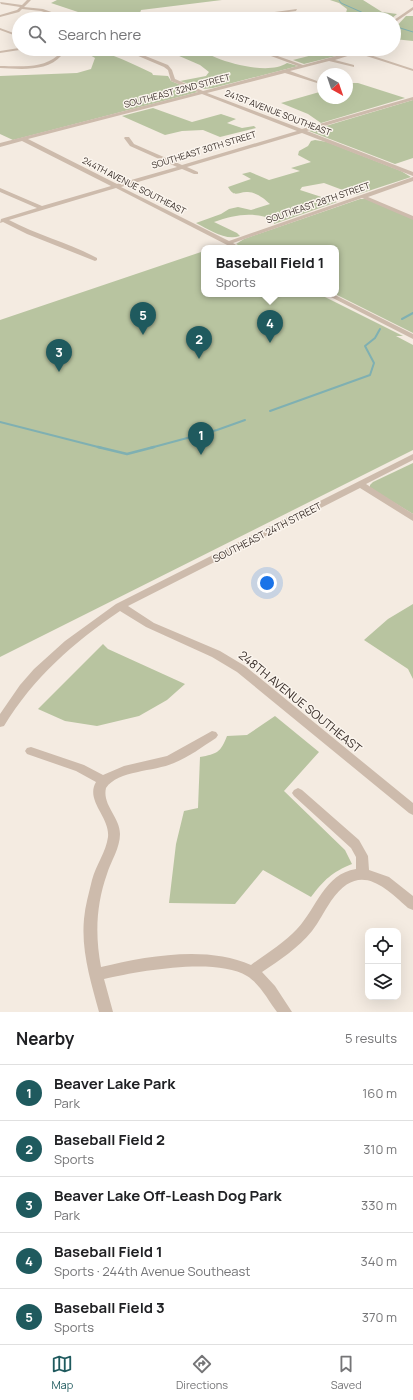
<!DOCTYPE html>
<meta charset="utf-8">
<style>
body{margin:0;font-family:Manrope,sans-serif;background:#f2f2f2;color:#202124}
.controls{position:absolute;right:12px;bottom:12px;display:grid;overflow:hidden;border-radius:8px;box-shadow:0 4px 16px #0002}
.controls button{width:36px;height:36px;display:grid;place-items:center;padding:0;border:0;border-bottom:1px solid #e0e0e0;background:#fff;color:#202124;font:20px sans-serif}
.compass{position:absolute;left:317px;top:68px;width:36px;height:36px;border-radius:50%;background:#fff;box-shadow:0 4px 16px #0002;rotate:140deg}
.you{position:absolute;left:267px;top:583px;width:14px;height:14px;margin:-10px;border:3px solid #fff;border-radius:50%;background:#1a73e8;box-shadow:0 0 0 6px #1a73e833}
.badge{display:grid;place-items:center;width:26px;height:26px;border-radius:50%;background:#1f5a5e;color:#fff;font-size:13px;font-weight:700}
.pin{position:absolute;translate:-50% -33px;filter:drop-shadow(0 1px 2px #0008)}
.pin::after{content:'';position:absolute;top:21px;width:14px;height:12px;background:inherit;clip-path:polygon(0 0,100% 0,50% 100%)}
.popup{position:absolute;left:201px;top:245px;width:138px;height:52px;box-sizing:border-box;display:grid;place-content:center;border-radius:8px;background:#fff;filter:drop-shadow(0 1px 3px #0005);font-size:13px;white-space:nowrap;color:#757577}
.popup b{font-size:15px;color:#202124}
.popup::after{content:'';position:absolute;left:50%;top:100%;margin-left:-8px;border:8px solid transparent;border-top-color:#fff}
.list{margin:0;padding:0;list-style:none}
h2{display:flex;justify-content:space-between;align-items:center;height:52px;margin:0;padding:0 16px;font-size:17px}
h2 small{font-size:13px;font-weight:400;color:#757577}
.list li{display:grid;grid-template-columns:26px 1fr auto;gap:12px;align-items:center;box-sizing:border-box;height:56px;padding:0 16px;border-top:1px solid #e0e0e0}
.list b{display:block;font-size:15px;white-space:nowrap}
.list p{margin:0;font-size:13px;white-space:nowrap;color:#757577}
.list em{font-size:13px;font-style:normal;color:#757577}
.icon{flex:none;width:22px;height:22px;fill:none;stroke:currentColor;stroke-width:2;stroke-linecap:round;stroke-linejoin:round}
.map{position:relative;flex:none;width:413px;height:1012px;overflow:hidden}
.search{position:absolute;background:#fff;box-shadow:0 4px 16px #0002;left:12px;right:12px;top:12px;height:44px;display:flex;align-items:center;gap:10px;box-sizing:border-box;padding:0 14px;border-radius:22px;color:#757577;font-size:15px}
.sheet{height:332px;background:#fff}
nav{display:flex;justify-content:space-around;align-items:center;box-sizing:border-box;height:56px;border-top:1px solid #e0e0e0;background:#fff;font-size:11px;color:#757577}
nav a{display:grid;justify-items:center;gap:2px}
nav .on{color:#1f5a5e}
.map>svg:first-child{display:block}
</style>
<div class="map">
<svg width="413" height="1012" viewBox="0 0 413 1012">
<rect width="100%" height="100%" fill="#f4ebe1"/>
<g fill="#b8c4a0">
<path d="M57,0H222L141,10L140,13L146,19H99L51,3Z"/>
<path d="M330,0H363L382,12L397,14L391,19H355L358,18L346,13L347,9L339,3Z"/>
<path d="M406,16H413V41L394,39V29Z"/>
<path d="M80,49C105,49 130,63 152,73L153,75L168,76L171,81L198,92L13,140L0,134V76L77,73L91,69L95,58Z"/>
<path d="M163,49C174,49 187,47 198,49C204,50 211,56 217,58C234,65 271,74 287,63L298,66L213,88L204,89L180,81L206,76L209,72L200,65Z"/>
<path d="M336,49H359L344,54L304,64L293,60Z"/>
<path d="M350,83H358L405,98L321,123L308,114L281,103L323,91V98H347V84Z"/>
<path d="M413,100V158L395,164L309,131Z"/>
<path d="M153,108L192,122L221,114L236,119L227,123L242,128L254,126L256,128L220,137L203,130L182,131L165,135L122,116Z"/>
<path d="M315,140L327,142L401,171L411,177L356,195L324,183L302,187L300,190L337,202L274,224V220C252,211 235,215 214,222L237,233L240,236C225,241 210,230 196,223L221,214L229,209L238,207L251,210L270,204C265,199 256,192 248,192C238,191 235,199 228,187L251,179L242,174L250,172L269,180L300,171L291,168L311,162L298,155L299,151L308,146L311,141Z"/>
<path d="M360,199H366L413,219V333L335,294L336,248H244L236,244L244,239Z"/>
<path d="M204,251V294H319L403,336H396L413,345V450L0,657V320Z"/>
<path d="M413,463V514L370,488V485L373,482Z"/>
<path d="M413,604V679L408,669L364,640L388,619Z"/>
<path d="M103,644L108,649L185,684L167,700L139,716L97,726L65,721L38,709Z"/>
<path d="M275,716L319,752L284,791L345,850L352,864C332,872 324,880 311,897L263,870L235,904L169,903L176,844L184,811L198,808L200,757C217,754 221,752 227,736L247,735Z"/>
</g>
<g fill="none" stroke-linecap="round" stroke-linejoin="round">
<g stroke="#7fb0b2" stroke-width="1">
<path d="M339,0L341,3L377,19"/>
<path d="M397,27L413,32"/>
</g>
<g stroke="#7fb0b2" stroke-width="2">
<path d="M402,319L413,313"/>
<path d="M270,411L370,375L374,363L365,346L375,338L380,329"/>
<path d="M0,422L102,448"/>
<path d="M150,448L217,430L245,420"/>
</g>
<path stroke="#7fb0b2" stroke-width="2.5" d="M98,447L127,454L154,447"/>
<g fill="#cdbbac" fill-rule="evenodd">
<path d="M27,0H31L24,7L43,9L71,19H65L41,11L22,9L19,12L0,17V15L17,10L20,7L1,4L0,2L22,5Z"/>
<path d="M410,0H413V1H411Z"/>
<path d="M413,7V10L394,23V20Z"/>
<path d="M297,9L296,11L235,19H223Z"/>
<path d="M199,12H201L212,19H207L199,14Z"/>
<path d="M0,28L19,35V37L0,30Z"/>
<path d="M19,48L26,49L0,53V51Z"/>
<path d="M48,49C55,49 57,51 61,56C47,72 20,69 0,68V66C18,66 42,69 57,56Z"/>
<path d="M122,49H128L168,65L172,70L175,79L203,91L298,66L252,49H258L303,65L362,49H368L361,52L413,69V71L357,53L335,60L354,65V67L329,61L290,71L317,81V83L285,73L207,93L302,129L413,97V100L307,131L413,172V176L302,133L187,167L198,172V174H194L182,169L121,187L229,241L413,177V181L368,197L413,216V220L362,198L233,243L241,248H233L116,188L9,220C37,235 69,243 97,258V260L95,261L27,234L3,222L0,223L1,219L37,208L0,192V188L42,206L111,186L22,141L0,147V143L198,92L171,81L168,70L164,67ZM202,94L297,131L182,165L134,144L129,137H125L124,138L130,146L177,167L117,184L28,139Z"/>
<path d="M325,294H333L413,334V339Z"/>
<path d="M413,454V460L366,484L413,514V521L360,488L128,606L154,623L220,651L245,666L413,803V815L409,813L237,672L212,657L146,627L120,611C73,643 34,677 4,726L0,727V714L20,685L34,669L65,641L116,604Z"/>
<path d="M212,731L216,732L218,735L216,738C202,747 189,757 174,763C154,772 118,770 106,788C102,805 120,817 120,834C120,848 111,861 107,874C96,905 95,935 101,967C146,956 207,945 251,965C267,953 284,943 297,929C317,908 324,874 356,869V857L351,848L294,796L292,793L294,790L298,788L302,790L359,840L368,856L369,870L389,877L413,896V910L408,908C382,884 358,862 331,901C324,911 319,922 312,931C298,948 280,960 262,972L275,986L292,1012H277C268,1000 260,984 247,976C216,957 139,971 104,979L113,1012H99C91,982 81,951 84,919C85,906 89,893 92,880C96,865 106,852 108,837C110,817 85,801 96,782L76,771L27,754L25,751L27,748L31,747L84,765L103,775L124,766L167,756Z"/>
</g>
</g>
<g text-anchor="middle" stroke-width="3" stroke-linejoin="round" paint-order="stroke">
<g font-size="9" fill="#3b302b" stroke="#fbf5ee">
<text transform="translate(177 91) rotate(-15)" y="3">SOUTHEAST 32ND STREET</text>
<text transform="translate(278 113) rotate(21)" y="3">241ST AVENUE SOUTHEAST</text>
<text transform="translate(204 150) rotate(-17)" y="3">SOUTHEAST 30TH STREET</text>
<text transform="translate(134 186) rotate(27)" y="3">244TH AVENUE SOUTHEAST</text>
<text transform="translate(318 203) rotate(-19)" y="3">SOUTHEAST 28TH STREET</text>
</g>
<g font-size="10" fill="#3b302b" stroke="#fbf5ee">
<text transform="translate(267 532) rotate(-27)" y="4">SOUTHEAST 24TH STREET</text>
</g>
<g font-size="12" fill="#3b302b" stroke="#fbf5ee">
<text transform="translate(300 702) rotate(39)" y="4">248TH AVENUE SOUTHEAST</text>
</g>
</g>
</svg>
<div class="controls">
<button><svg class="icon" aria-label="locate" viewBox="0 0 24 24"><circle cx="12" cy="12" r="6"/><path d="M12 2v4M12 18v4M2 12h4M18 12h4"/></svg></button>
<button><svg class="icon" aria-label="layers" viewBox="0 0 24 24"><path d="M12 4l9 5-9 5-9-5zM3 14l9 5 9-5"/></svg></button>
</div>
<svg class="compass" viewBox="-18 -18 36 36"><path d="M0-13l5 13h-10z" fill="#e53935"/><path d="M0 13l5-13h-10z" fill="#757577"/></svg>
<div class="you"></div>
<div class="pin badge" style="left:201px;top:455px">1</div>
<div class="pin badge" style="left:199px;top:359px">2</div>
<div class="pin badge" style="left:59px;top:372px">3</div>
<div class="pin badge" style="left:270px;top:343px">4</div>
<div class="popup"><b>Baseball Field 1</b>Sports</div>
<div class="pin badge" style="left:143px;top:335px">5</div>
<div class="search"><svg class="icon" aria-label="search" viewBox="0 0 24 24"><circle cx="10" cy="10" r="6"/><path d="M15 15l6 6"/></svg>Search here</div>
</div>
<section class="sheet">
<h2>Nearby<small>5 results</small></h2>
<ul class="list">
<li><span class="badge">1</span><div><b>Beaver Lake Park</b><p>Park</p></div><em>160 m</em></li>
<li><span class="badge">2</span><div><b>Baseball Field 2</b><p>Sports</p></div><em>310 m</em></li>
<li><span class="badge">3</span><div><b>Beaver Lake Off-Leash Dog Park</b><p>Park</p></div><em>330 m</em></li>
<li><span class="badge">4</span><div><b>Baseball Field 1</b><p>Sports · 244th Avenue Southeast</p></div><em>340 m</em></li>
<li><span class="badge">5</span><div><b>Baseball Field 3</b><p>Sports</p></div><em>370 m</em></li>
</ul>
</section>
<nav>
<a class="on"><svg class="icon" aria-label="map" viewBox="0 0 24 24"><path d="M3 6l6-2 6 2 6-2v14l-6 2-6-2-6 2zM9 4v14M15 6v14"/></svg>Map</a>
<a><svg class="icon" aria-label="directions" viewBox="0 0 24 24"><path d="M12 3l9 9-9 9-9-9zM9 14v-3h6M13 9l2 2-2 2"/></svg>Directions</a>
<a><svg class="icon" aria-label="saved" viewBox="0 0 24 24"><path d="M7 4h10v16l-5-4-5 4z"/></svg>Saved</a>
</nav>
